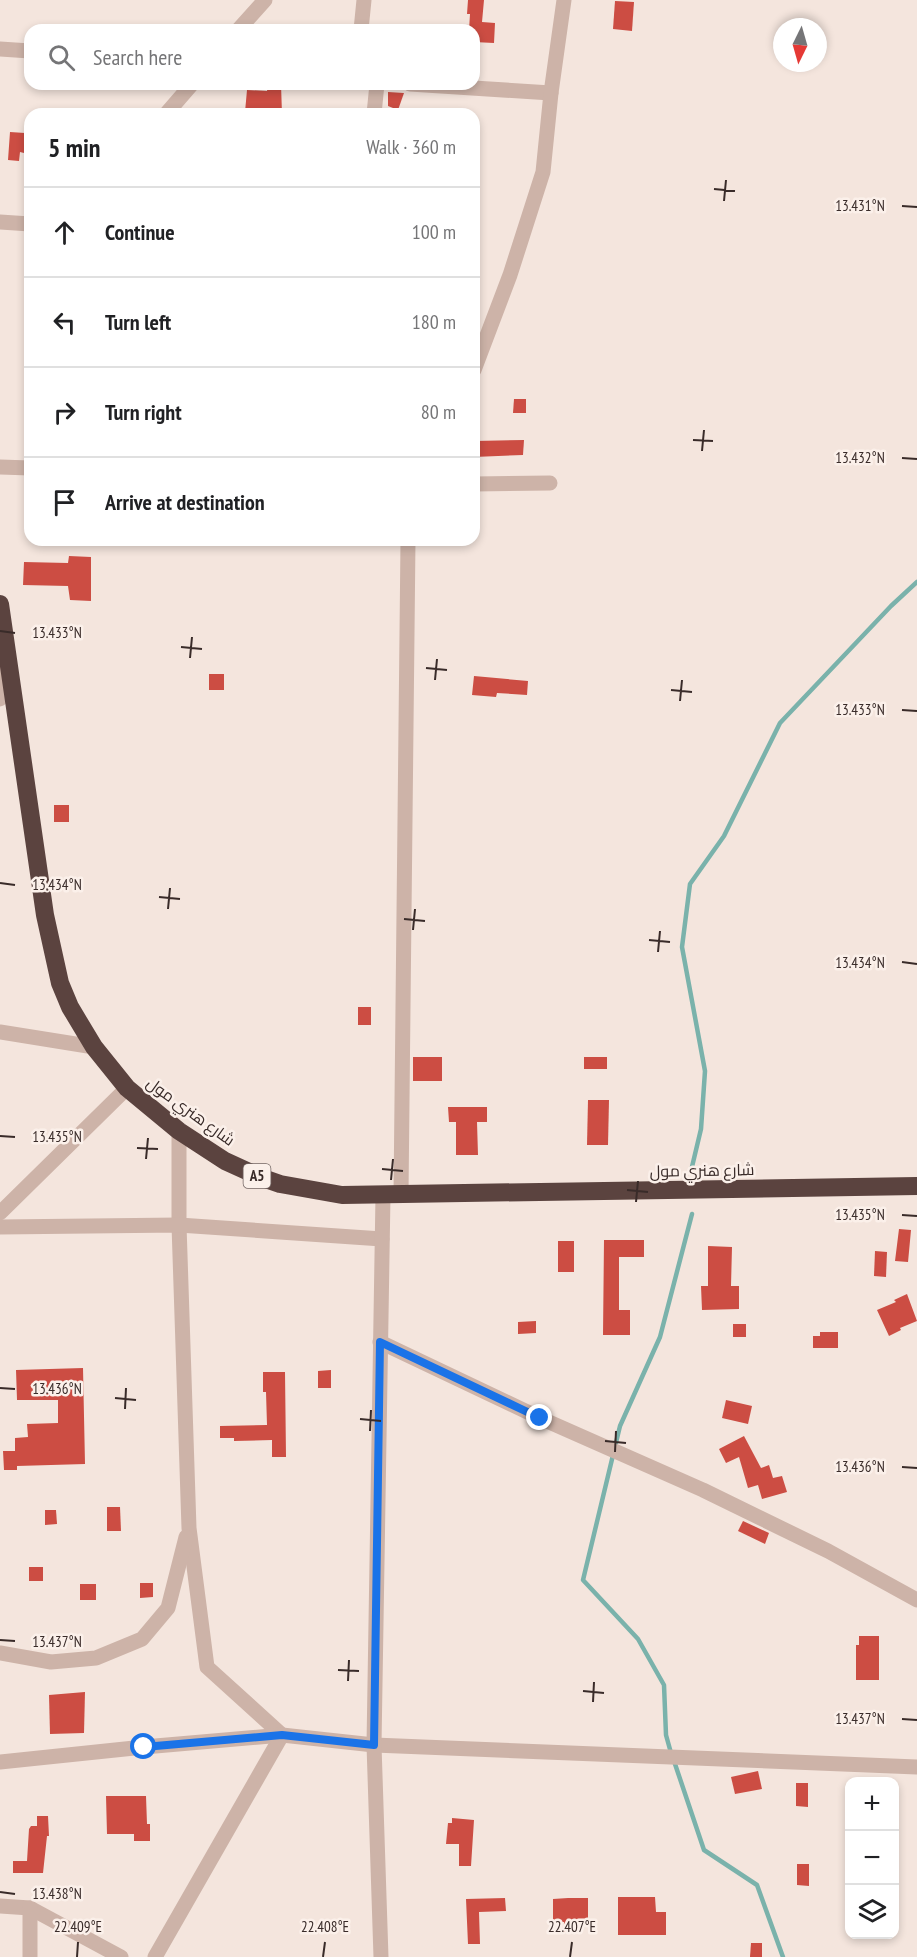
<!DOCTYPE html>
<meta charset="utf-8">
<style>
body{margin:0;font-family:"PT Sans Narrow",Cairo,sans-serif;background:#f2f2f2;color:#202124}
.controls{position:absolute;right:18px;bottom:18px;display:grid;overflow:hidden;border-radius:12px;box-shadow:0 3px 9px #0003}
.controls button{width:54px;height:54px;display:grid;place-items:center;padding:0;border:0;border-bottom:2px solid #e0e0e0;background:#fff;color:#202124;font:30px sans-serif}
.compass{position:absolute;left:773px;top:18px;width:54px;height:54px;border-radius:50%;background:#fff;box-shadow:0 3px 9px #0003;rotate:185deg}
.stop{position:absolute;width:18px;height:18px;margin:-14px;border:4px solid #1a73e8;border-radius:50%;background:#fff}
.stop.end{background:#1a73e8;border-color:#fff;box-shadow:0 2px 6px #0008}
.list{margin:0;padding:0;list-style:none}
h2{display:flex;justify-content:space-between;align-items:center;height:78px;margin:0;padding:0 24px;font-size:26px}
h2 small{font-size:20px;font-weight:400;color:#757577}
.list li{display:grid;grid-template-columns:39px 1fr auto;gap:18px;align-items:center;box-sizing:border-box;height:90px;padding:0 24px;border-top:2px solid #e0e0e0}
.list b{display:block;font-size:22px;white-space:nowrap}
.list em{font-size:20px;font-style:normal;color:#757577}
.icon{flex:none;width:33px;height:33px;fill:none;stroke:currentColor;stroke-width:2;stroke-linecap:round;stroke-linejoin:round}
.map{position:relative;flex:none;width:917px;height:1957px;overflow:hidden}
.search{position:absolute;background:#fff;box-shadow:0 3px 9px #0003;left:24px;top:24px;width:456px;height:66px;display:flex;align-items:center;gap:15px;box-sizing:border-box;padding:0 21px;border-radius:18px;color:#757577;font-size:22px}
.panel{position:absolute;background:#fff;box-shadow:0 3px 9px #0003;left:24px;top:108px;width:456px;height:438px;border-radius:18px}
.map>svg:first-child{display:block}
</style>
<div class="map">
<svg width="917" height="1957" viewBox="0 0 917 1957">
<rect width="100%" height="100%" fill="#f4e5dd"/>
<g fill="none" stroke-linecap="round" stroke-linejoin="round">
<g stroke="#7ab2ab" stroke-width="4.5">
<path d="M691,1171L701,1129L705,1071L682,947L690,884L724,836L780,723L891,606L917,582"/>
<path d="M671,1753L666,1735L664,1685L638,1639L583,1580L620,1426L660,1337L692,1214"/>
<path d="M674,1761L704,1850L757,1885L783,1957"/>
</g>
</g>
<g fill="#cc4d43">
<path d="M468,0H484L482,22L495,23L494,43L474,42V30H469L470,14H467Z"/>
<path d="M615,1L634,2L632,31L613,29Z"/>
<path d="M268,84H281L282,114H248V112H245L247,90L267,91Z"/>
<path d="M388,92L404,93L398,110L388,106Z"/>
<path d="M10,132L25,133L24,153L20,152L19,161L8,160Z"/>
<path d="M514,399H526V413H513Z"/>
<path d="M524,440L523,455L474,457V441Z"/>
<path d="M69,556L91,557V601L70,600L68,586L23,585L24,562L68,563Z"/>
<rect x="209" y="674" width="15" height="16"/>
<path d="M474,676L528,681L527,695L497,693L496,697L472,695Z"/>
<rect x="54" y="805" width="15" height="17"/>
<rect x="358" y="1007" width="13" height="18"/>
<rect x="413" y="1057" width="29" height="24"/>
<rect x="584" y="1057" width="23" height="12"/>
<path d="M588,1100H609L608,1145H587Z"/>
<path d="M448,1107H487V1122H477L478,1155H456V1122H449Z"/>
<path d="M899,1229L911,1230L908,1262L895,1261Z"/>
<path d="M604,1240H644V1257H619V1310H630V1335H603Z"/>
<rect x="558" y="1241" width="16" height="31"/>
<path d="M708,1246L732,1247L731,1286H739V1309L702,1310L701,1286H708Z"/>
<path d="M875,1251L887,1252L886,1277L874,1276Z"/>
<path d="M907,1294L917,1321L900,1328L901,1330L889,1336L877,1310L896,1302L894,1300Z"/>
<path d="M536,1321V1333L518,1334V1322Z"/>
<rect x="733" y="1324" width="13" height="13"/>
<path d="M820,1332H838V1348H813V1336H820Z"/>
<path d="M83,1368L85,1464L17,1466V1470H4L3,1451H15V1438L28,1437L27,1424L58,1423V1400H17L16,1370Z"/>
<path d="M331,1370V1388H318V1371Z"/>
<path d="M263,1372H285L286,1457H272V1440L234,1441V1438H220V1426L267,1425L266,1392H263Z"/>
<path d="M726,1400L752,1406L748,1424L722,1418Z"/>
<path d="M744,1436L761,1468L769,1465L773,1478L782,1476L787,1492L762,1499L758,1485L748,1488L739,1457L726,1463L719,1449Z"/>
<path d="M107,1507H120L121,1531H107Z"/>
<path d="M45,1510H56L57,1524L45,1525Z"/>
<path d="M743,1521L769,1533L765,1544L738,1531Z"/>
<rect x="29" y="1567" width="14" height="14"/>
<path d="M140,1583H153V1597L140,1598Z"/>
<rect x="80" y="1584" width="16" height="16"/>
<path d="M859,1636H879V1680H856V1645H859Z"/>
<path d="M85,1692L84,1733L50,1734L49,1695Z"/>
<path d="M758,1771L762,1789L735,1794L731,1777Z"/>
<path d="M796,1783H808V1807L796,1806Z"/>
<path d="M106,1796H146L147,1824H150V1841H134V1834H107Z"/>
<path d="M37,1816H48L49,1836H47L43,1873H13V1861H27L29,1829L31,1826H37Z"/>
<path d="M452,1818L474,1820L471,1866H459V1844H446L448,1823H452Z"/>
<path d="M797,1864H809V1886L797,1885Z"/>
<path d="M618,1897H655L656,1912H666V1935H618Z"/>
<path d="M505,1898L506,1911L479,1912L480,1944H468L466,1899Z"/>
<path d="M568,1898H588V1922H580V1932H564V1922H553V1899Z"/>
<path d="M751,1943H762V1957H750Z"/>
</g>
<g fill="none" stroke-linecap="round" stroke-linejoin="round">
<g stroke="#cdb3a8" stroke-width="15">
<path d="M238,30L265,0"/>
<path d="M361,30L364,0"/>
<path d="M0,49L30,51"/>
<path d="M410,84L551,93"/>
<path d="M166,114L192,84"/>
<path d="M374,114L377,84"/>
<path d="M0,222L30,224"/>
<path d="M474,370L510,275L543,172L551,93L564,0"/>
<path d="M0,467L30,468"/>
<path d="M474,484L550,483"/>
<path d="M0,699L7,669"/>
<path d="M0,1032L94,1047"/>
<path d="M179,1131V1225L189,1528L207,1667L282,1735"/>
<path d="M401,1194L408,540"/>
<path d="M0,1213L127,1088"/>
<path d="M0,1227L179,1225L382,1239"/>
<path d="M380,1342L540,1418L703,1490L828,1551L917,1600"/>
<path d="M0,1653L51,1662L96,1658L142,1639L168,1608L186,1537"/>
<path d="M0,1762L144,1747L282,1735L374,1745L917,1767"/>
<path d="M0,1906L30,1908L121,1957"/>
<path d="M30,1957V1908"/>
<path d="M155,1957L282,1735"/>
<path d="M381,1957L374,1745L383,1195"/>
</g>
<path stroke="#5b433f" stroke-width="18" d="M0,604L45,915L60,983L70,1007L94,1047L127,1088L179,1131L225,1161L260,1177L280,1184L342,1195L917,1186"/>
</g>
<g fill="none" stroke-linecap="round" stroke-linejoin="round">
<path stroke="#1a73e8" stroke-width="8" d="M144,1747L282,1735L374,1745L380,1342L540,1418"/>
</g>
<path fill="none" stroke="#392b29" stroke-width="2" d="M714,189L735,191M724,201L726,180M902,206L917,207M693,440L713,441M702,451L704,430M902,458L917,459M0,631L15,633M181,647L202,649M190,658L192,637M426,668L447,670M435,680L437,659M671,690L692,692M680,701L682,680M902,710L917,711M0,883L15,885M159,897L180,899M168,909L170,888M404,919L425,921M413,930L415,909M649,940L670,942M658,952L660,931M902,962L917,964M0,1136L15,1137M137,1148L158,1149M146,1159L148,1138M382,1169L403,1171M391,1180L393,1159M627,1190L648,1192M636,1202L638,1181M902,1215L917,1216M0,1388L15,1389M115,1398L136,1400M125,1409L126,1388M360,1419L381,1421M370,1431L371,1410M605,1441L626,1443M615,1452L616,1431M902,1467L917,1468M0,1640L15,1641M338,1670L359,1671M348,1681L349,1660M583,1691L604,1693M593,1702L594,1682M902,1719L917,1720M0,1892L15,1894M77,1957L78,1942M323,1957L325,1942M570,1957L572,1942"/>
<g text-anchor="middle" stroke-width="5" stroke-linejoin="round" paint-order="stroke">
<rect fill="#fbf0ea" stroke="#736663" stroke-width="1.5" x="243.5" y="1164" width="27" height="24" rx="4.5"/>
<g font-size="15" font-weight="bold" fill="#392b29">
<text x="257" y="1181">A5</text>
</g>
<g font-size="16" fill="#392b29" stroke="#fbf0ea">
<text transform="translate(191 1111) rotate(36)" y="6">شارع هنري مول</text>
<text transform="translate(702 1170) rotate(-1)" y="6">شارع هنري مول</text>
</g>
</g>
<g font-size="15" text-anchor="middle" fill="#392b29" stroke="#fbf0ea" stroke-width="5" stroke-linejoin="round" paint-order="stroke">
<text x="860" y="211">13.431°N</text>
<text x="860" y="463">13.432°N</text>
<text x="57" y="638">13.433°N</text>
<text x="860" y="715">13.433°N</text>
<text x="57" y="890">13.434°N</text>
<text x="860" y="968">13.434°N</text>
<text x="57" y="1142">13.435°N</text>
<text x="860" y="1220">13.435°N</text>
<text x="57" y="1394">13.436°N</text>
<text x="860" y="1472">13.436°N</text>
<text x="57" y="1647">13.437°N</text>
<text x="860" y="1724">13.437°N</text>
<text x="57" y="1899">13.438°N</text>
<text x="78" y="1932">22.409°E</text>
<text x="325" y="1932">22.408°E</text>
<text x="572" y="1932">22.407°E</text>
</g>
</svg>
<div class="controls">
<button>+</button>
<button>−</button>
<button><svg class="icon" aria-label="layers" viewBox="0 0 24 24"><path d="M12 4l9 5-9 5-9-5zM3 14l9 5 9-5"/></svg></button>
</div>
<svg class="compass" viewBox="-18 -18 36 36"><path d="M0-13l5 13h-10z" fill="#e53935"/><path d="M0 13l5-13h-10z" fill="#757577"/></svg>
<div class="stop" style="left:144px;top:1747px"></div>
<div class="stop end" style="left:540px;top:1418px"></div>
<div class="search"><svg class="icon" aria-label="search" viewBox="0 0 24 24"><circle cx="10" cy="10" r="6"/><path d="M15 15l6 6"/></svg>Search here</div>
<section class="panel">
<h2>5 min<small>Walk · 360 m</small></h2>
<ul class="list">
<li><svg class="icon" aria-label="ahead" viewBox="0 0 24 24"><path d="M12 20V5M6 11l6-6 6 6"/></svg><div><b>Continue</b></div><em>100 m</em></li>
<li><svg class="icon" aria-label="left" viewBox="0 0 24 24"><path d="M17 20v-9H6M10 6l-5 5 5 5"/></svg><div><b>Turn left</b></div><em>180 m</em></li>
<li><svg class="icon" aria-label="right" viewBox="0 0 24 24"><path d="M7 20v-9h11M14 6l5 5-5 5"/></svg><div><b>Turn right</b></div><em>80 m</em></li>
<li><svg class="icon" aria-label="arrive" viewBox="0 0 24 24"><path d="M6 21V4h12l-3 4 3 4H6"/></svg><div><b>Arrive at destination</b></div></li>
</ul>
</section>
</div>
